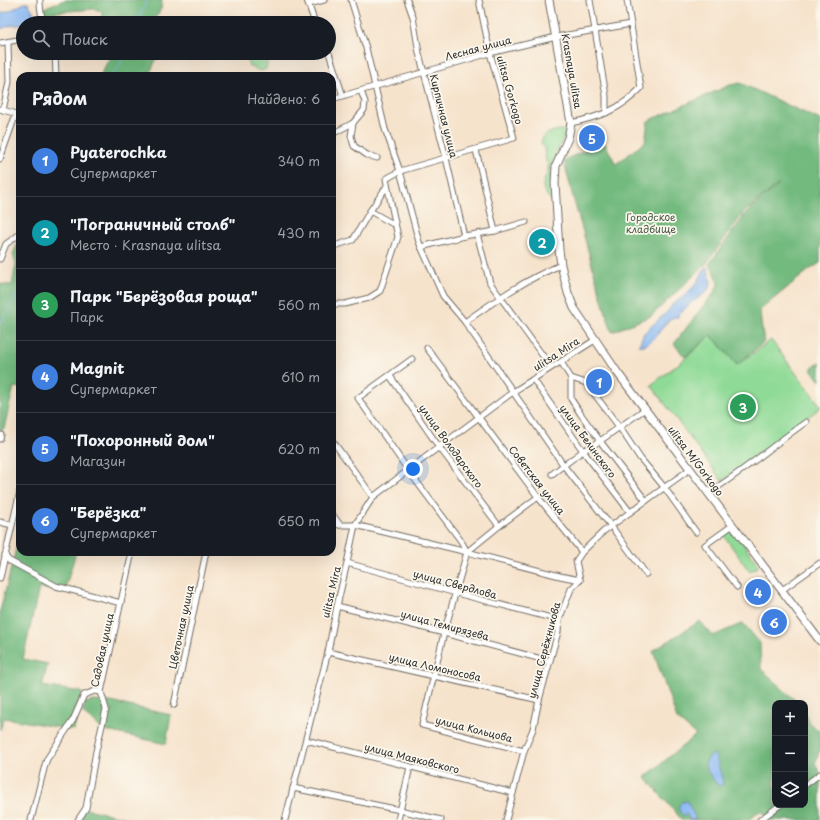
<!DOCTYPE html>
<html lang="ru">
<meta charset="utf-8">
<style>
body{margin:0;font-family:"Playpen Sans",sans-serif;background:#20242c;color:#f1f3f6}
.controls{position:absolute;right:12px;bottom:12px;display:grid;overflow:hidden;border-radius:8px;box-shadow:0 4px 16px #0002}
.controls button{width:36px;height:36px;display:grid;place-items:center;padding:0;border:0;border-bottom:1px solid #363941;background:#171b24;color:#f1f3f6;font:20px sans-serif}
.you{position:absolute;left:413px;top:469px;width:14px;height:14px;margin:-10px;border:3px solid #fff;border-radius:50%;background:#1a73e8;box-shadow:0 0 0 6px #1a73e833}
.badge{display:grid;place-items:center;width:26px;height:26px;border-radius:50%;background:#0f766e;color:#fff;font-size:13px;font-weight:700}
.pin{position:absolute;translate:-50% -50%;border:2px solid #fff;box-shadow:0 1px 4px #0006}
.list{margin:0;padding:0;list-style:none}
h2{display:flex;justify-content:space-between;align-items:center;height:52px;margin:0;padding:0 16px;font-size:17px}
h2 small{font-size:13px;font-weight:400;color:#9ea1a6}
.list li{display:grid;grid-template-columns:26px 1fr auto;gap:12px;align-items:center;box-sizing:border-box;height:72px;padding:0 16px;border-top:1px solid #363941}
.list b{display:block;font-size:15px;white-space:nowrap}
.list p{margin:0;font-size:13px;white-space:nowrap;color:#9ea1a6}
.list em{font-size:13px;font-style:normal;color:#9ea1a6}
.icon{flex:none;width:22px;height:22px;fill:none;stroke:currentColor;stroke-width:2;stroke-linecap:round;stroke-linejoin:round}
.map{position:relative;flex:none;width:820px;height:820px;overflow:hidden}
.search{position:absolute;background:#171b24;box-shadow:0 4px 16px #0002;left:16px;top:16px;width:320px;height:44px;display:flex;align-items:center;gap:10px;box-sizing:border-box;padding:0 14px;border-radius:22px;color:#9ea1a6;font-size:15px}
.panel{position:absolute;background:#171b24;box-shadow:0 4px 16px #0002;left:16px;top:72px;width:320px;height:484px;border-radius:12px}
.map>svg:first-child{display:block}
</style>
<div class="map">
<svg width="820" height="820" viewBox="0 0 820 820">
<rect width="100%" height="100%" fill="#fbf7ec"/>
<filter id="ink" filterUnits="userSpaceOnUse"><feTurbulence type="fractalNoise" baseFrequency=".025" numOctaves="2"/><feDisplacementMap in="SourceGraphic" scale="8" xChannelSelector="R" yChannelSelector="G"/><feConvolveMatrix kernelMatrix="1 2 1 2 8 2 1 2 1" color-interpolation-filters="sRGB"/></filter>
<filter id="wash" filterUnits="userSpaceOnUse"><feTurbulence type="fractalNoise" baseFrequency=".012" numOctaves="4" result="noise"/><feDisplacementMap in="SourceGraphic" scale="16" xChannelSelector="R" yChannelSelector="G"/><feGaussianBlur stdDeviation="0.9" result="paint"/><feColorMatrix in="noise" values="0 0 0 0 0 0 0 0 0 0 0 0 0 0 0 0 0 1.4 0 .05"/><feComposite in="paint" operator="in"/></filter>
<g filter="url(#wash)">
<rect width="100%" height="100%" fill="#f6e3cc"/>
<g fill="#8fda96" stroke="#5d8260">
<path d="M247,53H265V56L269,57V60L267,62V66L266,69C257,74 257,67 249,66L247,59Z"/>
<path d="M558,130H562L566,134C563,141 558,149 555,156C549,169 551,187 554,200L553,201C549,199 548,197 546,194C537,181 552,175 547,163L546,162L544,148L541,143C543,134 550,132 558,130Z"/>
<path d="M711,335L737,365L771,340L820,405V408L722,481L651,385L681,362Z"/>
<path d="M733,529L759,566L750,572L724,536Z"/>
</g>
<g fill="#73ba7f" stroke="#4f7255">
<path d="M65,0H162L161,9L152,23H101L102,12L95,9L44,13L45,8L48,6Z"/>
<path d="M112,53H159L149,75L148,76H100Z"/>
<path d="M740,83L820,120V263L809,270L760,310L761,322L764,342L737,365L711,335L685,357L674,344L700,310L714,293L718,284L716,275L709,264L747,212L779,184L745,211L705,265L651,316L612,332C601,299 592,265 583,232C576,208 569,184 564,160L604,142L616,164L645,142L648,121L730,85Z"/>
<path d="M20,242V388L14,387L4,428L0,432V284L12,285L16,264L13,254L17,245Z"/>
<path d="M820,362V381L811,369Z"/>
<path d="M20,533V552H76L64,592L39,588L23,659L48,664L42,686L82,692L74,730L4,718L0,730V611Z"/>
<path d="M700,621L713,636L743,623L760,643L761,669L798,703H775V805H805V713L809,723L820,731V750L815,763L820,774V820H769L761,810L748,820H682L645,777L696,735L677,719L653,651Z"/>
<path d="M93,701L111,702L171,715L166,744L103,730L83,713L85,703Z"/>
<path d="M82,808L135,820H79Z"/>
</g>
<g fill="#88b8f3" stroke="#5a728f">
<path d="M25,3H28L33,11L34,16L33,19L30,23H23V25H13L0,29V13C9,13 17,6 25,3Z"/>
<path d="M708,267C708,273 711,278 711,283C709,293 699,297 692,302C689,304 686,308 683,311C678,311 679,314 678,317H674C672,319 669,321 666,323C660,330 650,348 639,345L644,333L668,311L673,304L683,297L697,283L705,268Z"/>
<path d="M713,754C717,758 718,762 719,768C721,774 722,777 723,784L719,786C715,782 705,770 705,764C706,760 710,756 713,754Z"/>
<path d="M687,801L696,819L689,820V817L686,814L683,816L679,810V805L682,802Z"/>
</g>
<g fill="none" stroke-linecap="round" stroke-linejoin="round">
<g stroke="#88b8f3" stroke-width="1">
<path d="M137,23L147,0"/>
<path d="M112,76L120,65L126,53"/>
<path d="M0,324L16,297L20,287"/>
</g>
</g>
</g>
<g filter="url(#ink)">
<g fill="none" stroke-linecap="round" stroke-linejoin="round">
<defs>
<g id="minor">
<path d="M40,0C40,8 41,16 44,23"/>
<path d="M307,0L315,23"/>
<path d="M351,0L366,48L385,129L400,171L419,242L443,296L465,322L564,466L611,526L646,574"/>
<path d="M407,0L413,17L419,53L446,158L464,236"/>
<path d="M590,0L606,96V113"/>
<path d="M309,4L324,0"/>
<path d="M0,43L23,39"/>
<path d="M55,53L56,76"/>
<path d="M329,53L343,96"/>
<path d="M332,99L490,53L556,37L631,24"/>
<path d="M0,109L20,115"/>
<path d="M3,110L9,82L8,42"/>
<path d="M353,123L351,136L354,146L367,155L377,158"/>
<path d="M571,123C599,117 620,110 641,88L627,0"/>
<path d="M332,134L353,123L364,110L365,102L361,91"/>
<path d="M476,150L495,231"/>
<path d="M0,159L16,114"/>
<path d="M387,186L370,211L395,225"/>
<path d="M477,234L490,283L551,367"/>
<path d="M334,246L353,240L370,211"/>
<path d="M421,247L464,236L495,231L526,222"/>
<path d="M0,259L6,244L20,234"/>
<path d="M332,304H345L369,298L380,291L398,237L386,179L400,171L514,138L490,53L479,0"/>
<path d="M465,322C496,300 526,279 561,265"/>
<path d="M427,348L538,497L582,552"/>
<path d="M412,359L358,398L408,470L461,541L467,552"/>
<path d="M561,362L571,378V399L580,413L600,441L646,501"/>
<path d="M390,376L439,447L499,526"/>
<path d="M571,378L586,383L620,428L640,458L664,487L696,532"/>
<path d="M533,379L583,451L630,512"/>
<path d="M0,439L1,435"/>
<path d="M332,440L373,497"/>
<path d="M552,474L583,451L600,441L645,409"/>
<path d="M708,493C743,472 773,445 806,422"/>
<path d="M332,514L340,525"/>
<path d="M0,522L12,525"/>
<path d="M332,523L340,525H355L467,552L560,576L580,580"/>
<path d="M733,525L705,545L737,587"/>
<path d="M5,555L8,560L56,586L121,603"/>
<path d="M347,563L456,593L559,620"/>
<path d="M0,578L20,491"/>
<path d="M782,590L820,563"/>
<path d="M337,606L444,633L549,661"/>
<path d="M328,652L539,700"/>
<path d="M174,705L206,552"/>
<path d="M306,740L513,793"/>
<path d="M524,751L422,725L444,633L467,552L499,526L538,497"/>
<path d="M805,785L820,774"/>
<path d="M293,788L400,810L441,820"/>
<path d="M31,820L45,765L47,759L73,720L84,695L95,691L101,692"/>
<path d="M78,820L86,808L96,751L106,709L101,692L132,552"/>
<path d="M285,820L328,652L337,606L347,563L355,525L373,497L439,447L513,392L595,340"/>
<path d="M398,820L410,767"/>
<path d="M506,820L524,751L533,729L539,700L558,632L559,620L571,589L580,580L576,561L582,552L604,531L690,469"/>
<path d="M760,820L780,805"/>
</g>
<path id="major" d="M549,0L571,123L568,138L556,166L555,183L559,250L561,265L568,293L574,308L617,372L820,641"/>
</defs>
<use href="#minor" stroke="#726b63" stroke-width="7"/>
<use href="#major" stroke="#726b63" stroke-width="9"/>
<use href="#minor" stroke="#fff" stroke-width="5"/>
<use href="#major" stroke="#fff" stroke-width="7"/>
</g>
</g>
<g text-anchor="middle" stroke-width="3.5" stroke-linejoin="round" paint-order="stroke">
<g font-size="10" fill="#2b2b2b" stroke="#fbf7ec">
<text transform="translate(478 48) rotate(-15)" y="4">Лесная улица</text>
<text transform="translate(572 71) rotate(80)" y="4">Krasnaya ulitsa</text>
<text transform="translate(510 90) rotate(74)" y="4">ulitsa Gorkogo</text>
<text transform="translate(444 116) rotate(76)" y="4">Кирпичная улица</text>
<text transform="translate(556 354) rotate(-33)" y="4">ulitsa Mira</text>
<text transform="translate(588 441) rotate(54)" y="4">улица Белинского</text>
<text transform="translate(451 446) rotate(54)" y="4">улица Володарского</text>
<text transform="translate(696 461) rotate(53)" y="4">ulitsa M/Gorkogo</text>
<text transform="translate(537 480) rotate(52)" y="4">Советская улица</text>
<text transform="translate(455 584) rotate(15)" y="4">улица Свердлова</text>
<text transform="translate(331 592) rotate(-77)" y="4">ulitsa Mira</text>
<text transform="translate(445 625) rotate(15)" y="4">улица Темирязева</text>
<text transform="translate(181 627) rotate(-78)" y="4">Цветочная улица</text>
<text transform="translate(102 650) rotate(-78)" y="4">Садовая улица</text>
<text transform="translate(544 650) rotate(-75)" y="4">улица Серёжникова</text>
<text transform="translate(435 667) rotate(13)" y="4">улица Ломоносова</text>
<text transform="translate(474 729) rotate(14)" y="4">улица Кольцова</text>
<text transform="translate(412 758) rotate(14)" y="4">улица Маяковского</text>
</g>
<g font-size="10" fill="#445746" stroke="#fbf7ec">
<text x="651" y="221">Городское<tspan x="651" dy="12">кладбище</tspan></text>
</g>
</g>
</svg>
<div class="controls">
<button>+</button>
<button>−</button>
<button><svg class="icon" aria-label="layers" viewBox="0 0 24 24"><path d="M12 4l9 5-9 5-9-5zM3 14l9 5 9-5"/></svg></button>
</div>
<div class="you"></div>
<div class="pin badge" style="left:599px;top:382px;background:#3f7fe0">1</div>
<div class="pin badge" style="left:542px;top:242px;background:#0f9aa8">2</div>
<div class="pin badge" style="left:743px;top:407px;background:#2e9e5b">3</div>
<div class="pin badge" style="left:758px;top:592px;background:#3f7fe0">4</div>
<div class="pin badge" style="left:592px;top:138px;background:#3f7fe0">5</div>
<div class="pin badge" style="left:774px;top:622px;background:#3f7fe0">6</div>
<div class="search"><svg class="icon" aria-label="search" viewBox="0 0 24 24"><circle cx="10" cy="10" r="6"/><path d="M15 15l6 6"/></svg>Поиск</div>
<section class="panel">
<h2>Рядом<small>Найдено: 6</small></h2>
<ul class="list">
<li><span class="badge" style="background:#3f7fe0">1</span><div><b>Pyaterochka</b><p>Супермаркет</p></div><em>340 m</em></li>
<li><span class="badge" style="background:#0f9aa8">2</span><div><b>&quot;Пограничный столб&quot;</b><p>Место · Krasnaya ulitsa</p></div><em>430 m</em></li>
<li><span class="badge" style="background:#2e9e5b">3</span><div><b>Парк &quot;Берёзовая роща&quot;</b><p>Парк</p></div><em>560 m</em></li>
<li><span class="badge" style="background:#3f7fe0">4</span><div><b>Magnit</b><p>Супермаркет</p></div><em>610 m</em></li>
<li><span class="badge" style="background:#3f7fe0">5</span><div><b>&quot;Похоронный дом&quot;</b><p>Магазин</p></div><em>620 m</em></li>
<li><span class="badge" style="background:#3f7fe0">6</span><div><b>&quot;Берёзка&quot;</b><p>Супермаркет</p></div><em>650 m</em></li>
</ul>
</section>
</div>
